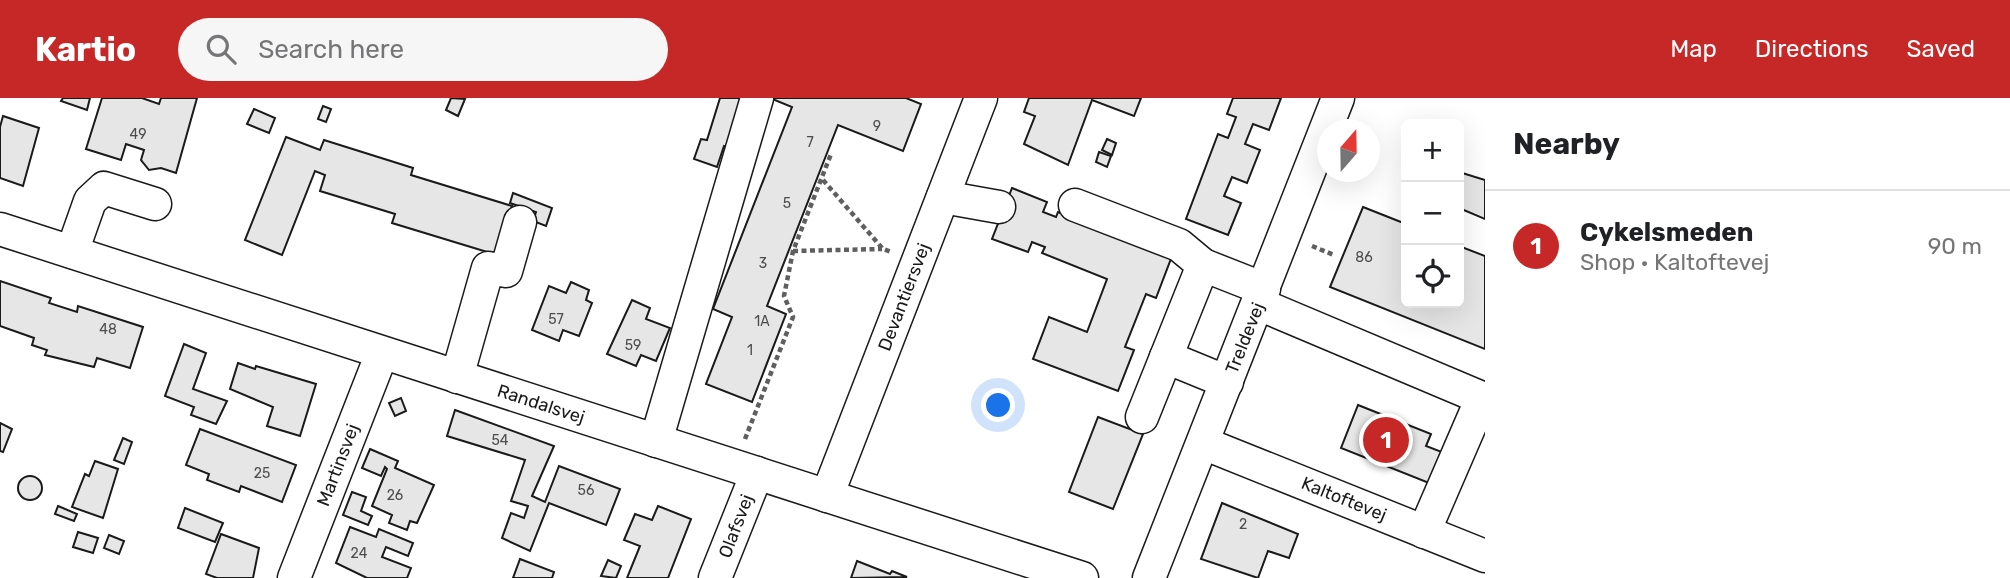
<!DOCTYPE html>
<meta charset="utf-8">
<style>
body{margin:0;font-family:Rubik,sans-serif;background:#f6f6f6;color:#202124}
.controls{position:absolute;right:21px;top:21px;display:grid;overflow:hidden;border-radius:10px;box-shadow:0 7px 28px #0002}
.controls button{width:63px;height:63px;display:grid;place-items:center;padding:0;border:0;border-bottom:2px solid #e0e0e0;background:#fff;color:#202124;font:35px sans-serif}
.compass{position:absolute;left:1317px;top:21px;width:63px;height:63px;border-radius:50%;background:#fff;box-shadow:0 7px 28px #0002;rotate:20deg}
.you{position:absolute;left:999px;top:308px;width:24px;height:24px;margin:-18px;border:5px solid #fff;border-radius:50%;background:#1a73e8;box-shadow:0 0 0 10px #1a73e833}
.badge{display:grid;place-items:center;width:46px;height:46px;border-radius:50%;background:#c62828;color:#fff;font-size:23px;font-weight:700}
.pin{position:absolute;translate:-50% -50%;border:4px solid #fff;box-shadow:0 2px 7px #0006}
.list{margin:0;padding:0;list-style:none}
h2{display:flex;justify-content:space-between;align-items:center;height:91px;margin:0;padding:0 28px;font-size:30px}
h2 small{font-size:23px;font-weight:400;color:#757577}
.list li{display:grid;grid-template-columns:46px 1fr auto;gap:21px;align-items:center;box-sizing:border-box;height:112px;padding:0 28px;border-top:2px solid #e0e0e0}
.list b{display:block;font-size:26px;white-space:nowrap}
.list p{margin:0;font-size:23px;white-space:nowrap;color:#757577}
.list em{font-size:23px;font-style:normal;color:#757577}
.icon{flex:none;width:38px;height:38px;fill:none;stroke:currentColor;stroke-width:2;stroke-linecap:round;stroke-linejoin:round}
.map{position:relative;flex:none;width:1485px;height:480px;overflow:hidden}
header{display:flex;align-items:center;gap:42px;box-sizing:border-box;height:98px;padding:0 35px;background:#c62828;color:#fff}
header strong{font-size:33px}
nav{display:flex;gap:38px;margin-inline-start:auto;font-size:24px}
.search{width:490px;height:63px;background:#f6f6f6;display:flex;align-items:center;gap:18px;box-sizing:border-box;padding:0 24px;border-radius:38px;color:#757577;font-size:26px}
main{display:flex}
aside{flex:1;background:#fff}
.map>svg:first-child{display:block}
</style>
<header>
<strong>Kartio</strong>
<div class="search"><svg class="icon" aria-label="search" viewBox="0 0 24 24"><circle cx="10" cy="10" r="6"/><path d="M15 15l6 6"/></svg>Search here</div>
<nav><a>Map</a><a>Directions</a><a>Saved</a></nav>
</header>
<main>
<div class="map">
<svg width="1485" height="480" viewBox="0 0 1485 480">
<rect width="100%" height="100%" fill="#fff"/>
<g fill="#e6e6e6" stroke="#1a1a1a" stroke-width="2">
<path d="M63,0H90L87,12L61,3Z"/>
<path d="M102,0H142L159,6L161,0H197L176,75L161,70L149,72L141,62L144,52L126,46L121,62L86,51Z"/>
<path d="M451,0L465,1L458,18L446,12Z"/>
<path d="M720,0H746L730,50L724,48L717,69L694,61L701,41L707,42Z"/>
<path d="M770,0H906L921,6L903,53L838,27L767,208L786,216L752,304L706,286L732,219L713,211L792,9Z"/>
<path d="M1029,0H1141L1134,18L1092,2L1068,67L1024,46L1035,18L1024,14Z"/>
<path d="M1233,0H1281L1269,32L1253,26L1245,46L1260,52L1247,85L1232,79L1224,98L1241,105L1228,137L1186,121L1218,36L1228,40L1236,19L1227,16Z"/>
<path d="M323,8L331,11L326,24L318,21Z"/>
<path d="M254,11L275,20L269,35L247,26Z"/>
<path d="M3,18L39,30L23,88L0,80V29Z"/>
<path d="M286,39L320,52L324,42L413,70L411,77L512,108L497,157L392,125L395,116L320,93L325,77L315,73L282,157L245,142Z"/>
<path d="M1107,41L1116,45L1112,57L1102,52Z"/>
<path d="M1099,54L1111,58L1107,69L1096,64Z"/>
<path d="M1459,74L1485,82V121L1459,110Z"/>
<path d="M1012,90L1047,104L1043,114L1056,119L1058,114L1172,158L1156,200L1146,196L1125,249L1134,252L1118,293L1033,261L1049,219L1087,234L1107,181L1042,155L1045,149L1032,144L1028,154L992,141Z"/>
<path d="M513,95L552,110L546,128L533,123L536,114L510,105Z"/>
<path d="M1363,109L1406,126V205H1459V148L1485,158V251L1330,189Z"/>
<path d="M0,183L51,200L49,205L77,214L78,208L143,229L130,270L97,260L94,269L45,257L47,252L32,247L34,240L0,228Z"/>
<path d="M571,184L589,192L586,202L592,205L579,238L563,232L559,243L532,232L549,188L566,195Z"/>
<path d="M632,202L650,210L646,221L670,230L656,263L641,257L636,268L607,256Z"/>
<path d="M184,246L206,255L193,291L227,303L216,326L191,317L194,309L165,298Z"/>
<path d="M238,265L255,271L256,268L316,286L300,338L267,328L273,309L230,291Z"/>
<path d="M401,300L406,313L395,318L389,305Z"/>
<path d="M1358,307L1431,336L1426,348L1447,356L1434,387L1341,350Z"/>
<path d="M455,312L554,348L532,398L545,404L559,368L620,391L606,427L549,405L530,453L502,440L511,415L524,420L528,408L511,403L525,362L447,338Z"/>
<path d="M1098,319L1143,336L1113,411L1069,394Z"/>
<path d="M0,325L12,331L3,354L0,353Z"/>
<path d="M200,331L296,367L282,404L241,388L239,394L207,382L209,376L186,367Z"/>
<path d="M123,340L132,344L124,366L114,362Z"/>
<path d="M370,351L398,363L395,370L434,387L417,425L410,423L407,432L389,425L392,417L372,408L387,371L385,369L381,378L362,370Z"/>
<path d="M95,363L118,371L103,420L72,409L85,376L89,378Z"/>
<circle cx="30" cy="390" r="12"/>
<path d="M352,394L366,399L361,413L372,418L368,427L343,417Z"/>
<path d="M1222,405L1298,436L1289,460L1268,453L1258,480L1201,461Z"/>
<path d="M58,408L77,416L74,423L55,416Z"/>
<path d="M658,408L691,421L668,480H627L640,448L624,442L635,416L652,422Z"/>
<path d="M185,410L223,425L215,444L178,430Z"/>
<path d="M350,429L376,439L379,431L413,445L408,458L386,449L382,459L411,470L407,480H367L336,465Z"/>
<path d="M78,434L98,440L93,455L73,449Z"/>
<path d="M221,436L259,450L253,480H217L206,476Z"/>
<path d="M109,437L124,443L119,456L104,450Z"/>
<path d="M520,461L554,474L552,480H513Z"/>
<path d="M608,462L621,468L616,480L601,478Z"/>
<path d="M857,463L890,476L892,473L907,479L851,480Z"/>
</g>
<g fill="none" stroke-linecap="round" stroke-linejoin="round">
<defs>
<g id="minor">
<path d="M943,99L999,109"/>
<path d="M1075,107L1179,147L1203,167"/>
<path d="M0,131L1082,480"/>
<path d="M72,154L90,103L104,90L155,106"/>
<path d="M1259,206L1482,300L1424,434"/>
<path d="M1166,259L1227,284"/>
<path d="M457,279L488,170L506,173L520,124"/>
<path d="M1142,319L1203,167L1264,191"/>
<path d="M656,343L757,0"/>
<path d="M1203,345L1485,458"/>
<path d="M827,398L981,0"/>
<path d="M294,480L382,255"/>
<path d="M715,480L757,375"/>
<path d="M1149,480L1338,0"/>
</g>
</defs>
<use href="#minor" stroke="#1a1a1a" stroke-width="35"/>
<g stroke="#5f5f5f" stroke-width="4.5" stroke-dasharray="5 3.5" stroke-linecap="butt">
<path d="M823,82L883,151L891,154"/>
<path d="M1312,148L1334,157"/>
<path d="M793,153L882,151"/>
<path d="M745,341L793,219L784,198L793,153L831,56"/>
</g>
<use href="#minor" stroke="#fff" stroke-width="32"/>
</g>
<g text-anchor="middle" stroke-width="5" stroke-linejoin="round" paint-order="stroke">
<g font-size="14" fill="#4d4d4d">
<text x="877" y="33">9</text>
<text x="138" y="41">49</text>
<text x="810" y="49">7</text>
<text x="787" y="110">5</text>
<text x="1364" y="164">86</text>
<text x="763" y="170">3</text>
<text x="556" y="226">57</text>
<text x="762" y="228">1A</text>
<text x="108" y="236">48</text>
<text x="633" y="252">59</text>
<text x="750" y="257">1</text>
<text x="500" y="347">54</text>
<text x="262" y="380">25</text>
<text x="586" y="397">56</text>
<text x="395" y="402">26</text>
<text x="1243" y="431">2</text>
<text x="359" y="460">24</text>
</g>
<g font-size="18" fill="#1a1a1a" stroke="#fff">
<text transform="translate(904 199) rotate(-69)" y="6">Devantiersvej</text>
<text transform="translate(1245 240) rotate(-68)" y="6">Treldevej</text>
<text transform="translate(541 306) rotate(18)" y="6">Randalsvej</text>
<text transform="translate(338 367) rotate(-69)" y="6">Martinsvej</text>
<text transform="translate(1344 401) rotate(22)" y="6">Kaltoftevej</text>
<text transform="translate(736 428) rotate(-69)" y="6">Olafsvej</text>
</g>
</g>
</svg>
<div class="controls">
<button>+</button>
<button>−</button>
<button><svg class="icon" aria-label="locate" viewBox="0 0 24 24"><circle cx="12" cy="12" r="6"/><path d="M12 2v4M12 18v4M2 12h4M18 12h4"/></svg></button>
</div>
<svg class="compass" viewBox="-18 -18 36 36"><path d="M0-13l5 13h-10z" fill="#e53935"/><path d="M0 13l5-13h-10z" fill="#757577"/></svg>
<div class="you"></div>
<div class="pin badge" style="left:1386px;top:342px">1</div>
</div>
<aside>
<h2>Nearby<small></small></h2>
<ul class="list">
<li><span class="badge">1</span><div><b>Cykelsmeden</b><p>Shop · Kaltoftevej</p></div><em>90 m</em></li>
</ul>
</aside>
</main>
